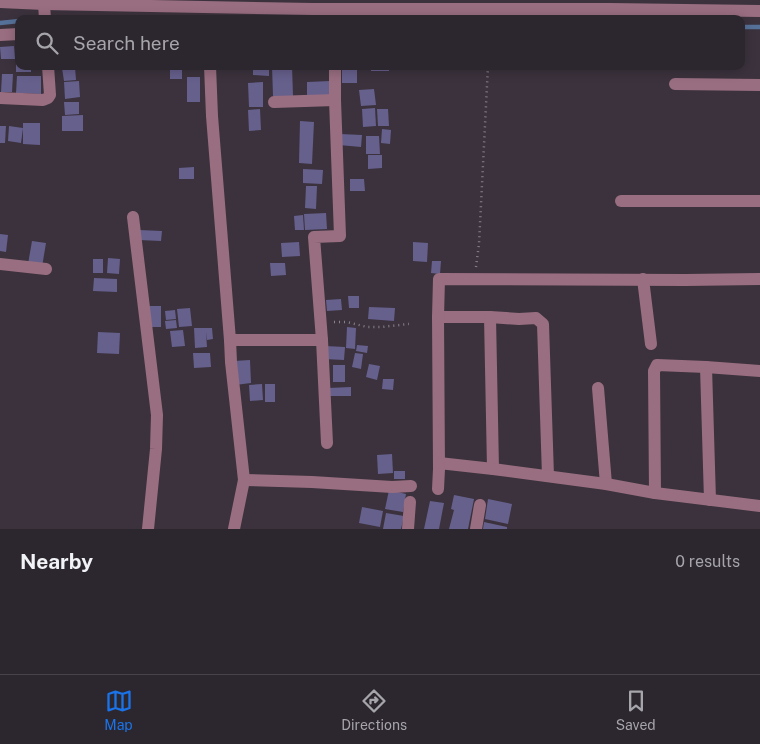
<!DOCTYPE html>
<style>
body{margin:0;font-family:"Public Sans",sans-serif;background:#342e36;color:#f1f3f6}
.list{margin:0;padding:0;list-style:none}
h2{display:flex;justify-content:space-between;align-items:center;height:65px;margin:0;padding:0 20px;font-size:21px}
h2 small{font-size:16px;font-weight:400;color:#a6a5aa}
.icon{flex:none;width:28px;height:28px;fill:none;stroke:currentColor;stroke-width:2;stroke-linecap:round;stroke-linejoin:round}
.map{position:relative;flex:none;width:760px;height:529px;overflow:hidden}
.search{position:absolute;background:#2c262e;box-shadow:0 2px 12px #0003;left:15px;right:15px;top:15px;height:55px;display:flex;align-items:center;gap:12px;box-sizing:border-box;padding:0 18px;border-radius:10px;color:#a6a5aa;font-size:19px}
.sheet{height:145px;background:#2c262e}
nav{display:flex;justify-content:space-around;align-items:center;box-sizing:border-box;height:70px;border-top:1px solid #48434a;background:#2c262e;font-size:14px;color:#a6a5aa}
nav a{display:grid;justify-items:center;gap:2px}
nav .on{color:#1a73e8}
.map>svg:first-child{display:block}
</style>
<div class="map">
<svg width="760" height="529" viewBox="0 0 760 529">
<rect width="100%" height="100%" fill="#3b323d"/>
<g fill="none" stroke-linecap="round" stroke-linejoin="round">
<g stroke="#567199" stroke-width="4.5">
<path d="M0,23L19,21"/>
<path d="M741,27H760"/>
</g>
</g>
<g fill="#66608d">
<path d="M14,46L15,59H1L0,47Z"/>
<path d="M16,59H19V66H31V72H16Z"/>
<rect x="170" y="66" width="12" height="13"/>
<path d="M253,66H269V76L253,75Z"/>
<path d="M272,66H292L293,96H273Z"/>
<rect x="342" y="66" width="15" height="17"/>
<rect x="371" y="66" width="18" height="5"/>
<path d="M75,67L76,80L64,81L62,68Z"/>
<path d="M2,74H13L12,92H1Z"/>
<path d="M17,76H41V94L16,93Z"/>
<rect x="187" y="77" width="13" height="25"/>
<path d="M79,81L80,97L65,99L64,82Z"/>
<path d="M330,81V97H307V82Z"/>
<path d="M263,82V107H249L248,83Z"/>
<path d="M374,89L376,105L361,106L359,90Z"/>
<path d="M64,102H79V114L65,115Z"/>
<path d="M375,108L376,126L363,127L362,109Z"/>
<path d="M260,109L261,130L249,131L248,110Z"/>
<path d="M377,109H388L389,126H378Z"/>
<path d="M83,115V131H62V116Z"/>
<path d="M300,121L314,122L312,164L299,163Z"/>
<path d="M23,123H40V145L23,144Z"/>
<path d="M0,126H6L5,143H0Z"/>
<path d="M9,126L23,128L21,143L8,141Z"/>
<path d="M382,129L391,130L390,144L381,143Z"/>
<path d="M340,134L362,135L361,147L339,145Z"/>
<path d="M366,136H379L380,154H366Z"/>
<path d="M368,155H382V168L368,169Z"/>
<path d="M194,167V179H179V168Z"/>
<path d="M303,169L323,170L322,184L303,183Z"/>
<path d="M350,179H364L365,191H350Z"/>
<path d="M306,186H317L316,209L305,208Z"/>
<path d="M326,213L327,229L305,230L304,214Z"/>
<path d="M303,215L304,230H295L294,216Z"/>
<path d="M139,230L162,231L161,241L139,240Z"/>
<path d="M0,234L8,235L6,252L0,251Z"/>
<path d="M32,241L46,243L42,267L28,264Z"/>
<path d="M299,242L300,256L282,257L281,243Z"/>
<path d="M413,242L428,243L427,262L413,261Z"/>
<path d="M108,258L120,259L119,274L107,273Z"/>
<rect x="93" y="259" width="10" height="14"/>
<path d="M432,261H441L440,274L431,273Z"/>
<path d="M270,263H285L286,275L271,276Z"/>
<path d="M94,278L117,279V292L93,291Z"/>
<path d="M348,296H359V308H349Z"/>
<path d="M341,299L342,310L327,311L326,300Z"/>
<rect x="149" y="306" width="12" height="21"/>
<path d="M369,307L395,308L394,321L368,319Z"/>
<path d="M190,308L192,326L179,327L177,309Z"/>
<path d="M175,310L176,319L166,320L165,311Z"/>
<path d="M176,320L177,328L166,329L165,321Z"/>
<path d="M347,327L356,328L355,349L346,348Z"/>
<path d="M194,328H212L213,339L207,340L206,332L207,347L195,348Z"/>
<path d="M183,330L185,346L172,347L170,331Z"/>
<path d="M98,332L120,333L119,354L97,353Z"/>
<path d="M357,345L368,346L367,353L356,351Z"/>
<path d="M325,346L345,347L344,360L324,359Z"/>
<path d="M193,353H210L211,367L194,368Z"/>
<path d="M355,353L363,354L361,369L352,367Z"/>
<path d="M250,360L251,383L235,385L234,361Z"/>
<path d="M369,364L380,366L377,380L366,377Z"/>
<rect x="333" y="365" width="12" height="17"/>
<path d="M383,379H394L393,390L382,389Z"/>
<path d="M262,384L263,400L250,401L249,385Z"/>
<rect x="265" y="384" width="10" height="18"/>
<path d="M351,387V396H328V388Z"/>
<path d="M392,454L393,473L378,474L377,455Z"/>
<rect x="394" y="471" width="11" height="8"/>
<path d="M389,490L406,494L403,512L385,509Z"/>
<path d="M454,495L474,499L468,529H449L454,510L451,509Z"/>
<path d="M488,499L512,504L508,524L485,519Z"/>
<path d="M430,501L444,503L439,529H424Z"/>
<path d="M362,507L383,511L380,527L359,523Z"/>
<path d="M386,513L404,516L401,529H383Z"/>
<path d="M484,522L507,527V529H483Z"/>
</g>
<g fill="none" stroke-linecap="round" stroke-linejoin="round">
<g stroke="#89828b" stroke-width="2.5" stroke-dasharray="1 4" stroke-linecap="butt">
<path d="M476,267L479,244L488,66"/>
<path d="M334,322H347L367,327H381L409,324"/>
</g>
<g stroke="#996e80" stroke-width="12">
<path d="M0,2L44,4L313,9H610L760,11"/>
<path d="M44,4L45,19"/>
<path d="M0,35L19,34"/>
<path d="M210,66L212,116L230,340"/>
<path d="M675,84L760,85"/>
<path d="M0,98L43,100L48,98L50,95L48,66"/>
<path d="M274,102L335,100"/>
<path d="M621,201H760"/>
<path d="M133,217L157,415L156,449L148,529"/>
<path d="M0,264L46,269"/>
<path d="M643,279L651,344"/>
<path d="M438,317H490L519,319L536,318L543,324L548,476"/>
<path d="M490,317L493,469"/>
<path d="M706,367L710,500"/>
<path d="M598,388L606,484"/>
<path d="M327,443L322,340L314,237L340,236L335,100V66"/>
<path d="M439,463L493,469L606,484L655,493L760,506"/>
<path d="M244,480L312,482L392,487L411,486"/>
<path d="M438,489L439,469L438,317L439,279L685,280L760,279"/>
<path d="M655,493L654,371L657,365L706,367L760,371"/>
<path d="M234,529L244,480L231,362L230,340H322"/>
<path d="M408,529L410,502"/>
<path d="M476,529L480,505"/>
</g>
</g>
</svg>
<div class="search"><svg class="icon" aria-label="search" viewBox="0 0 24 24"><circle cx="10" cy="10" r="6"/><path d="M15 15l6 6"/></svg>Search here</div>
</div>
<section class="sheet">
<h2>Nearby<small>0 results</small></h2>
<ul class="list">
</ul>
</section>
<nav>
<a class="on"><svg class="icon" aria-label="map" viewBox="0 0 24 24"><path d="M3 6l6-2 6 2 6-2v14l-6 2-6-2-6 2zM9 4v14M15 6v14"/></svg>Map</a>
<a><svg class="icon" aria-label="directions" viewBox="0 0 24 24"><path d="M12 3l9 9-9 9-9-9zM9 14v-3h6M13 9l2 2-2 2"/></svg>Directions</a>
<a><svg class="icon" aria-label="saved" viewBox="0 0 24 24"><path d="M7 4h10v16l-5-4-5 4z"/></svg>Saved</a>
</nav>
